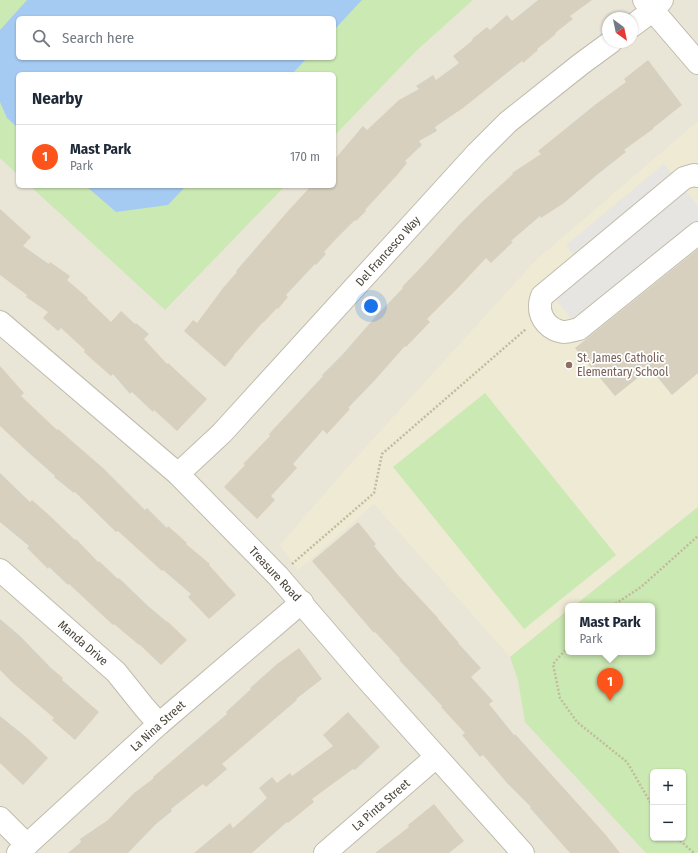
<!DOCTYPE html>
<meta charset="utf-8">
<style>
body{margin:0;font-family:"Fira Sans Condensed",sans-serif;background:#f6f6f7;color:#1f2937}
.controls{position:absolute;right:12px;bottom:12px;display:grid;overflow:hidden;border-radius:6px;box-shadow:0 1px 3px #0004}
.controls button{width:36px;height:36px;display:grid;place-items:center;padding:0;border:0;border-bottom:1px solid #e0e1e3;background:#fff;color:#1f2937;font:20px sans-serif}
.compass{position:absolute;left:602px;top:12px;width:36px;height:36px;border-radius:50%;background:#fff;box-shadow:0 1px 3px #0004;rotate:147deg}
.you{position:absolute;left:371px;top:306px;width:14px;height:14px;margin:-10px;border:3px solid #fff;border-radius:50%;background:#1a73e8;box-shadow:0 0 0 6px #1a73e833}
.badge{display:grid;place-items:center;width:26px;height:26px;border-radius:50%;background:#fc541a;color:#fff;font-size:13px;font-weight:700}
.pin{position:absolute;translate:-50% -33px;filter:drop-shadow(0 1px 2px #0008)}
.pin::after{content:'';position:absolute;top:21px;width:14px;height:12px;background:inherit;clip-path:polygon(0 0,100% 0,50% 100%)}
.popup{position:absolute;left:565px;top:603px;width:90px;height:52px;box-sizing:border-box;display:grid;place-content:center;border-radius:6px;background:#fff;filter:drop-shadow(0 1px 3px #0005);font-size:13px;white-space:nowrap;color:#747a83}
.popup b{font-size:15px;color:#1f2937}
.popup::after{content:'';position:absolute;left:50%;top:100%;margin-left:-8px;border:8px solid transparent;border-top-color:#fff}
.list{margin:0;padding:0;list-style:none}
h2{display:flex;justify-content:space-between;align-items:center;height:52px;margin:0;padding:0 16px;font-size:17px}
h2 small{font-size:13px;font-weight:400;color:#747a83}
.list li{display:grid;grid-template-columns:26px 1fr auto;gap:12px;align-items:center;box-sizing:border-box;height:64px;padding:0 16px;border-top:1px solid #e0e1e3}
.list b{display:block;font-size:15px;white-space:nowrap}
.list p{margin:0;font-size:13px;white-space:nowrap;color:#747a83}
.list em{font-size:13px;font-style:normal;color:#747a83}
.icon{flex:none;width:22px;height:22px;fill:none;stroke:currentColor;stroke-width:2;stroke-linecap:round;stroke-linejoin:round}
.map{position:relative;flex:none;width:698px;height:853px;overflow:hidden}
.search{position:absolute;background:#fff;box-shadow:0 1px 3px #0004;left:16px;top:16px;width:320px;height:44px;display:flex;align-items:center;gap:10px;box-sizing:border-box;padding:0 14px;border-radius:6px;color:#747a83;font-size:15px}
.panel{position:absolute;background:#fff;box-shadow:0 1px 3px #0004;left:16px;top:72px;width:320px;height:116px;border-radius:6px}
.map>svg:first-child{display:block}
</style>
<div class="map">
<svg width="698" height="853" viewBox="0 0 698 853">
<rect width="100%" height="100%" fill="#f5f3ea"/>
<path fill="#e9e6d8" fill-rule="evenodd" d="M0,0H698V853H0ZM18,18H334V58H18ZM608,18H632V42H608ZM18,74H334V186H18ZM568,606H652V652H568ZM653,772H683V838H653Z"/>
<path fill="#eeead4" d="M698,121V507L574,606H568V610L510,657L374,504L298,570L280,545L345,470L535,261Z"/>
<g fill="#cbe9b3" fill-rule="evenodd">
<path d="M0,0H473L416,51L334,136V74H18V175L0,158ZM18,18H334V58H18Z"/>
<path d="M30,186H285L165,310Z"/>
<path d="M485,393L616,555L524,629L393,467Z"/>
<path d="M698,507V853H646L525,722L518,680L510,657L568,610V652H652V606H574ZM653,772H683V838H653Z"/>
</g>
<path fill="#e7e5e1" d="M664,164L698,206V240L584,334L541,282L574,255L566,245Z"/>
<g fill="#a6cbf2">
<path d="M27,0H362L334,30V18H18V58H307L292,74H18V128L7,118L0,102V30Z"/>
<path d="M86,186H186L168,205L116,212Z"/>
</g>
<g fill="#d7d0bf">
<path d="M538,0H592L570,16L573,19L555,33L556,34L537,49L538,50L523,63L522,61L463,108L435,127L437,131L419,141L422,145L405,161L407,163L398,174L365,210L366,211L356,221L355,220L335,240L324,252L326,254L316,265L315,264L286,295L288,297L278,309L277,308L263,323V322L234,355V356L225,367L184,331L193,320L197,323L223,288L237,272L236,271L288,211L311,186H334V160L363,126L367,130L399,100L419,89L416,86L433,75L436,80L459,63L453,56L473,40L472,39L487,27L490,30L507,15L512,21Z"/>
<path d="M648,60L682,105L653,128V129L624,150L626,152L598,174L564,203L541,218L540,216L511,241L513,242L491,263L486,258L458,288L427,319L430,322L406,347L405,346L375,380L348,408L350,409L327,434L323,430L293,464L297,468L271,496L275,500L257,519L224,487L245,465L243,464L270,436L269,434L323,376L322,375L343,354L376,316L403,288L402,287L425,263L460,224L483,201L513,174L512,173L541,154L538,151L596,104L626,82L624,79Z"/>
<path d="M0,209L31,237L23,246L49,264L50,262L70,276L67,280L88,298L87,299L111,322L121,311L135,324L136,323L149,334L144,339L167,364L168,363L207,399L177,431L154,410L153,412L132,392L130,394L113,374L111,376L95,362L84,352L85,350L61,328L58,331L43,318L48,312L26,297L27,295L0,275Z"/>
<path d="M698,249V373L672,395L650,368L615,396L575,348Z"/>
<path d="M0,366L24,393L21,396L57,430L58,429L103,468L145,510L147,508L167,528L168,526L187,543L186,544L210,564L209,565L236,595L209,619L188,597L191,594L163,570L162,571L118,531L116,532L75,492L74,493L54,477L55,476L29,453L0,426Z"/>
<path d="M0,473L30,502L32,500L50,516L75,540L76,539L98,562L99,561L118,579L119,578L148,606L167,622V621L187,640L161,665L139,644V645L114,624L113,625L69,584L68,585L49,567L48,569L27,548L29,546L0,522Z"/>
<path d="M358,522L376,544L374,546L398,575L438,618V619L459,643H458L481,668L471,677L493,701L489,704L514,735L515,734L605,834L620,853H570L530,808L531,807L507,783L483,755L480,757L462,735L465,733L441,707L442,706L399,660L400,659L375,632L374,633L312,561Z"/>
<path d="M0,619L20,636L51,668L63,678L62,680L99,712L75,740L52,720L54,718L14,684L0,670Z"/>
<path d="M299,648L322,679L296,699L297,700L222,764L227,769L206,787L203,784L171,809L172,811L156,824L128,853H68L81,842L80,839L108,820L134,793L154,778L153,777L227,714L226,712L251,689L250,688L277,664Z"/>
<path d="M348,712L380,747L355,770L353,769L312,799L314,802L288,823L287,822L252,853H194L230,823L233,828L267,798L259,788L272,777L277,783L290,773L292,776L333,746L323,735Z"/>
<path d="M0,716L26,737L48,758L23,785L0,763Z"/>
<path d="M434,804L464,841L449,853H375L409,827L408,825Z"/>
</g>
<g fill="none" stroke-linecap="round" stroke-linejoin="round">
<defs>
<g id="minor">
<path d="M644,0L698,63"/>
<path d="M632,26L652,11L662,0"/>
<path d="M698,176L694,175L684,178L542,296C541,299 540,302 540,305C539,319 550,330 563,332C568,332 574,330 579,329L698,233"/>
<path d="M0,322L178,474L278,576L364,676L523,853"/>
<path d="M178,474L222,433L477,153L508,122L581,64L611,42"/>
<path d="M0,570L116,672L144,707L159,724"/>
<path d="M0,818L27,845"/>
<path d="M18,853L159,724L302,602"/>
<path d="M325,853L436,757"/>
</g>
</defs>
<use href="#minor" stroke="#c1bcac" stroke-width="24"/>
<g stroke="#c3ba9d" stroke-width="2.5" stroke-dasharray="2 2" stroke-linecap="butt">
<path d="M292,564L374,493L382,454L526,329"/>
<path d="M612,606L641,587L698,536"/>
<path d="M568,647L553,664L560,698L577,722L627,762L653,807"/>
<path d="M677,838L694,853"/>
</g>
<use href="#minor" stroke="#fff" stroke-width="22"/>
</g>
<circle fill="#8d6e63" stroke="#fff" stroke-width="1.5" cx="569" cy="365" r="4"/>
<g text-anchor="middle" stroke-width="3.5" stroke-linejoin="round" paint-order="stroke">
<g font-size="12" fill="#494438" stroke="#fff">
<text transform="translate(388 251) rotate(-48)" y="4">Del Francesco Way</text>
<text transform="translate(275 574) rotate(47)" y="4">Treasure Road</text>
<text transform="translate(83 643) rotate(41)" y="4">Manda Drive</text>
<text transform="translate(158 726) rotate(-42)" y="4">La Nina Street</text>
<text transform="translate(381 805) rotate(-41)" y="4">La Pinta Street</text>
</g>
<g font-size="12" fill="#785e54" stroke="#fff" text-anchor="start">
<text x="577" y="362">St. James Catholic<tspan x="577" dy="14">Elementary School</tspan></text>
</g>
</g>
</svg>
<div class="controls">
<button>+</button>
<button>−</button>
</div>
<svg class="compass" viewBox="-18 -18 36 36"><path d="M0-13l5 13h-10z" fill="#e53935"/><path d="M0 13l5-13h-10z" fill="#747a83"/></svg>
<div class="you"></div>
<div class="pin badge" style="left:610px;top:701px">1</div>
<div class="popup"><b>Mast Park</b>Park</div>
<div class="search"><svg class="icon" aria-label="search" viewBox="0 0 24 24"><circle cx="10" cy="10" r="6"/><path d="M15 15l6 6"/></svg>Search here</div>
<section class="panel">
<h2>Nearby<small></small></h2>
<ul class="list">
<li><span class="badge">1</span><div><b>Mast Park</b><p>Park</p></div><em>170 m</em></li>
</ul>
</section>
</div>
